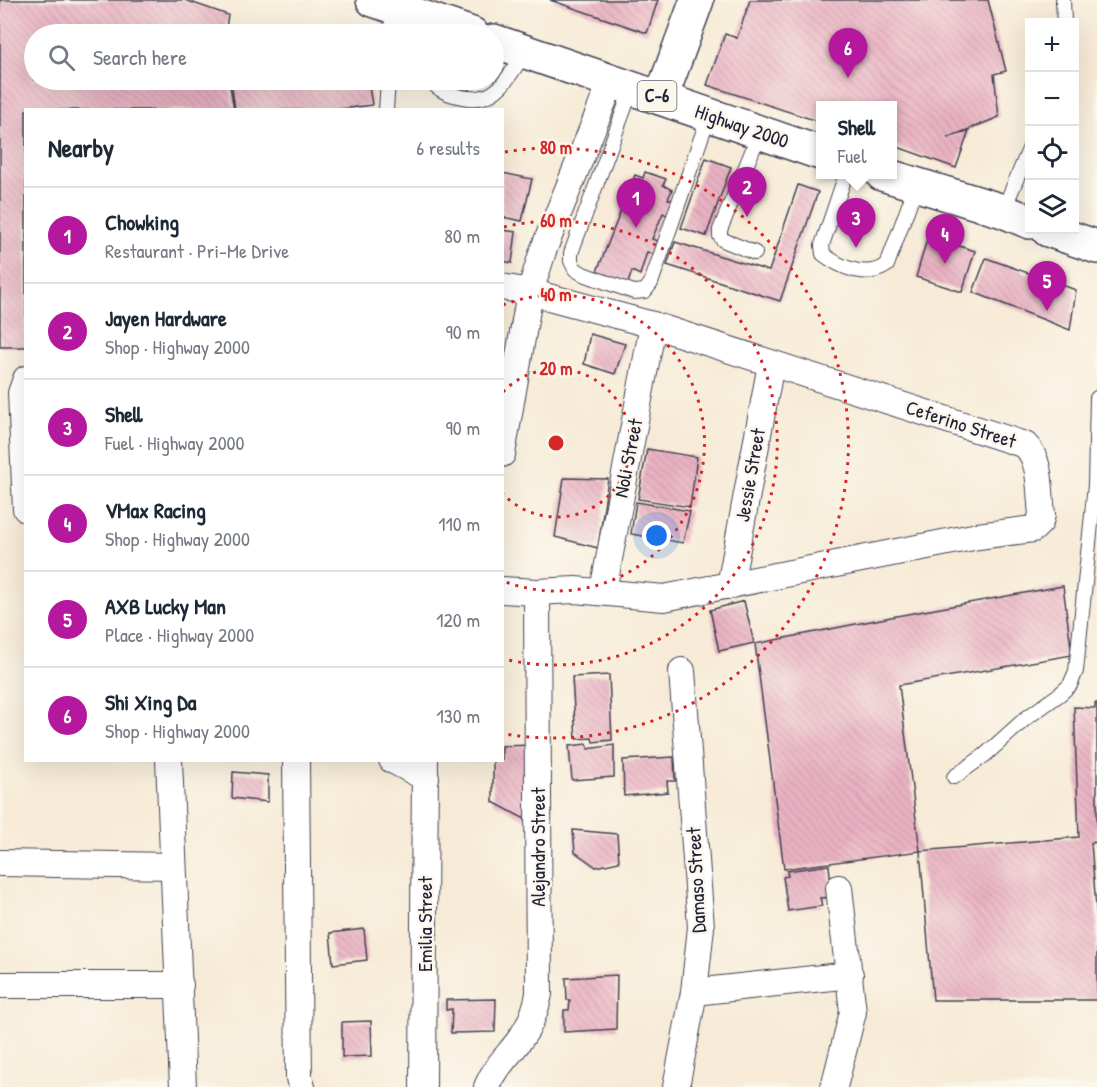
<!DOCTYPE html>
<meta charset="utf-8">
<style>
body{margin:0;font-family:"Patrick Hand",sans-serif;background:#f2f2f3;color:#1f2937}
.controls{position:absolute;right:18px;top:18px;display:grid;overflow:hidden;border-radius:0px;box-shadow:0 6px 24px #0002}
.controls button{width:54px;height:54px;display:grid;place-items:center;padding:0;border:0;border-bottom:2px solid #e0e1e3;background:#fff;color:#1f2937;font:30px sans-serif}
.you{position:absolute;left:657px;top:536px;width:21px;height:21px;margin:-15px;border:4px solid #fff;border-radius:50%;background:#1a73e8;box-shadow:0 0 0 9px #1a73e833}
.badge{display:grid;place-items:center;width:39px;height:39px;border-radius:50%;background:#b5179e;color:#fff;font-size:20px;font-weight:700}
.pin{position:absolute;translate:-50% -50px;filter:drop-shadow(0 2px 3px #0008)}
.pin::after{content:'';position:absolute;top:32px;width:21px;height:18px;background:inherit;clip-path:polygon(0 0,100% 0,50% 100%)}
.popup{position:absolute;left:816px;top:101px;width:81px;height:78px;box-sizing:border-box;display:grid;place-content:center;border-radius:0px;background:#fff;filter:drop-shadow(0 2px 4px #0005);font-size:20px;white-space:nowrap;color:#747a83}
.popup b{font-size:22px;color:#1f2937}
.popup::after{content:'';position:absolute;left:50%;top:100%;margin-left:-12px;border:12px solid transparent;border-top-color:#fff}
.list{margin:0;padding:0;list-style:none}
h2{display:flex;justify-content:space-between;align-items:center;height:78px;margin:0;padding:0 24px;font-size:26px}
h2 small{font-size:20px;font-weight:400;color:#747a83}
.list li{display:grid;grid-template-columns:39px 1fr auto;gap:18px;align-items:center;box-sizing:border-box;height:96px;padding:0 24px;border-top:2px solid #e0e1e3}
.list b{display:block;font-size:22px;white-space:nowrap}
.list p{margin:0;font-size:20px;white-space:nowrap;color:#747a83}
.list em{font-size:20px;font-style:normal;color:#747a83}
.icon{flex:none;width:33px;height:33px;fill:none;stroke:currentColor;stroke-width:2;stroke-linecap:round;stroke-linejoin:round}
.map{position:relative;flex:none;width:1097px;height:1087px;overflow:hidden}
.search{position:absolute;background:#fff;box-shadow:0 6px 24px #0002;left:24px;top:24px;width:480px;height:66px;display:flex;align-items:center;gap:15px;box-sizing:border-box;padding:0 21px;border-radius:33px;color:#747a83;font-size:22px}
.panel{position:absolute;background:#fff;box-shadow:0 6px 24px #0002;left:24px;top:108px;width:480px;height:654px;border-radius:0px}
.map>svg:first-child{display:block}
</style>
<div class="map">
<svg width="1097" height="1087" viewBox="0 0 1097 1087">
<defs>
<pattern id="building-back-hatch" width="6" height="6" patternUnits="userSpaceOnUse" patternTransform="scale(1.5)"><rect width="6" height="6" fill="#eab2c3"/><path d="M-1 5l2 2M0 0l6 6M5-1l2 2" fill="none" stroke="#c899a8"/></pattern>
</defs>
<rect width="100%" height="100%" fill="#fbf7ec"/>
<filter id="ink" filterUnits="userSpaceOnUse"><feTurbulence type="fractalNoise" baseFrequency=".0167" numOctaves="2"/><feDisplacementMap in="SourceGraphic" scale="12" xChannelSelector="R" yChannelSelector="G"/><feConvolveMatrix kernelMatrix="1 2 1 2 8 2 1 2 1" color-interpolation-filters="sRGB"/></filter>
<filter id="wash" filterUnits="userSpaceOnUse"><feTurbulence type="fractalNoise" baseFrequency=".008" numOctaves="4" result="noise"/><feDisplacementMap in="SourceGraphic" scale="24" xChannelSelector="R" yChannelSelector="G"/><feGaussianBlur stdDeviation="1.35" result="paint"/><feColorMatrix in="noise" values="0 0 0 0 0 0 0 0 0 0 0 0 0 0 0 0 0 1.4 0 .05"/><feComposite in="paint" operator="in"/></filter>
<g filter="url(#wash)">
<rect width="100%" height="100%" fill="#f7ebd7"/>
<g id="blocks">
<g fill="url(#building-back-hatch)">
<path d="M0,0H185L228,15L225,34H34V80H229L234,110H26V347H0Z"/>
<path d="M550,0H658L647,33Z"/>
<path d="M750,0H988L1006,71L994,74L999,117L947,138L969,131L956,168L892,145V106H820V122L707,85L725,34L737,38Z"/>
<path d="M362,31L363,34H342V33Z"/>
<path d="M231,80H368L372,105L333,110H235Z"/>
<path d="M450,80H472L468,91L448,85Z"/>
<path d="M706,158L731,167L706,236L681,228Z"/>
<path d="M645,172L666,179L663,185L672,190L668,199L675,201L670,217L663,213L652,239L661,242L656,255L647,252L640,275L632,271L627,286L596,274L635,175L643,178Z"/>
<path d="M502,173L532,179L522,221L502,217Z"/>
<path d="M798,185L818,192L780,301L667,265L675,242L769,271Z"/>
<path d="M502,230L516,232L512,263L502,261Z"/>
<path d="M928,236L975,251L962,292L916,277Z"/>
<path d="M986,258L1076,290L1070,330L973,292Z"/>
<path d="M590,334L625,344L615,374L584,364Z"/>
<path d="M647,449L697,457L690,507L638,499Z"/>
<path d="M564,478L608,479L598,548L555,537Z"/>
<path d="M636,502L690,511L683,543L631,534Z"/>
<path d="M1063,586L1072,655L899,685L920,851L1079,837L1074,707L1095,708V703H1097V842L1091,843L1097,920V1000H933L920,851L784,869L755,644L891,617Z"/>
<path d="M744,601L754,643L719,651L710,610Z"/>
<path d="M609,675L612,740L593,742L592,738L576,739L572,677Z"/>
<path d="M587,744L588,749L614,745V777L572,780L569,746Z"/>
<path d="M533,745L536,825L493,802V760H502V746Z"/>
<path d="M674,757L675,781H667L668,792L624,796L623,760Z"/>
<path d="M233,772L268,775V802L232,798Z"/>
<path d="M573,830L617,834L619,862L596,867L575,852Z"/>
<path d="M829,865L832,897L820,898L822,906L788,911L783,877L788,876L787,871Z"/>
<path d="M364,929L367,960L333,964L330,933Z"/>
<path d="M617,975L616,1029L564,1032V1010H569L570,1000H567L566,978Z"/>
<path d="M496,999L495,1032L451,1033L452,1009L446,1010V1000Z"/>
<path d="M371,1021L372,1056L342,1057V1022Z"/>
</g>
</g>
</g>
<g filter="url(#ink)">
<use href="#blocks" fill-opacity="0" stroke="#424052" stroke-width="1.5"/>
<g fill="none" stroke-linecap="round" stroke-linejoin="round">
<defs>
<g id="lane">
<path d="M1063,0L1064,22"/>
<path d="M391,34L393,7"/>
<path d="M430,80C439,91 448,94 462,97C497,105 508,77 525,52"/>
<path d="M632,88L571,253V261L575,269L583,274L634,292L645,291L651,283L709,115"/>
<path d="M386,110L388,80"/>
<path d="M846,174L822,245L823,254C841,268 867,279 887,265L916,186"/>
<path d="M1003,211L1030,147"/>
<path d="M755,253L723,240L720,236V230L760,132"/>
<path d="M954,777L985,755L1025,719L1060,694L1070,685L1076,671L1095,485L1097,398"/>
</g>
<g id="street">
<path d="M502,287L530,292L653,325L1025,445C1042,461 1039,492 1042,514L1040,522L1033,529L978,536L664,598L575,590L537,592L502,590"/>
<path d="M26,379L21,393L26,509"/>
<path d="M502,454L530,292L543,251L612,80"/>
<path d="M730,586L771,364"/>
<path d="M603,591L653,325"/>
<path d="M169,760L183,1087"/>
<path d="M296,760L299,1078L302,1087"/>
<path d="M392,760L426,778"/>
<path d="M0,863L173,866"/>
<path d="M0,985H180"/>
<path d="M694,992L850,975"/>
<path d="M423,1087L425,760"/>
<path d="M487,1087C497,1063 510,1055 523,1035C532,1022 536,1009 539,994L537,592"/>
<path d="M676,1087L694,992L701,927L682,671"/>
<path d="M834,1087L853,1012L839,888"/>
</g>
<path id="secondary" d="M661,98L697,0"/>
<g id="primary">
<path d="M373,0L472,34"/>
<path d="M494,41L820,153"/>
<path d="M882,174L1003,211L1030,222"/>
<path d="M1048,230L1097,247"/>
</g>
</defs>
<use href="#lane" stroke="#424052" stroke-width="16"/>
<use href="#street" stroke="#424052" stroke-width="28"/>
<use href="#secondary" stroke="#424052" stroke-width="36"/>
<use href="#primary" stroke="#424052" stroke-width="36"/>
<use href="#lane" stroke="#fff" stroke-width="14"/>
<use href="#street" stroke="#fff" stroke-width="26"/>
<use href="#secondary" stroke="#fff" stroke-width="33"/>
<use href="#primary" stroke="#fff" stroke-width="33"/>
</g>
</g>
<g fill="none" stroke="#d62828" stroke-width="3" stroke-dasharray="3 6">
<path d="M503 392A74 74 0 1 1 503 494"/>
<path d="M503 305A148 148 0 1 1 503 581"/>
<path d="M504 227A222 222 0 1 1 504 659"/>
<path d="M505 152A295 295 0 1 1 505 734"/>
</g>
<g text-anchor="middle" stroke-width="5" stroke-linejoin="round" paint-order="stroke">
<rect fill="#fbf7ec" stroke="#636270" stroke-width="1.5" x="637.5" y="81" width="39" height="30" rx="4.5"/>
<g font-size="18" font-weight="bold" fill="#22223b">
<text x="657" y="102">C-6</text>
</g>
<g font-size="20" fill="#22223b" stroke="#fbf7ec">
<text transform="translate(742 126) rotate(19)" y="7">Highway 2000</text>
<text transform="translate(961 424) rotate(18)" y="7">Ceferino Street</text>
<text transform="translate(628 458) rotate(-79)" y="7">Noli Street</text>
<text transform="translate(750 475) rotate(-80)" y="7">Jessie Street</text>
<text transform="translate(538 847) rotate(-90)" y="7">Alejandro Street</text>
<text transform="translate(696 880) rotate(-93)" y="7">Damaso Street</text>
<text transform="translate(425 924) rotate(-90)" y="7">Emilia Street</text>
</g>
</g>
<circle cx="556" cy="443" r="9" fill="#d62828" stroke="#fbf7ec" stroke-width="3"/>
<g font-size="18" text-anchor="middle" font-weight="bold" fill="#d62828" stroke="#fbf7ec" stroke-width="5" stroke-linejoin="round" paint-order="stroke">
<text x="556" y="154">80 m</text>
<text x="556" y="227">60 m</text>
<text x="556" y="301">40 m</text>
<text x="556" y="375">20 m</text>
</g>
</svg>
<div class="controls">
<button>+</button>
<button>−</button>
<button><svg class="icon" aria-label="locate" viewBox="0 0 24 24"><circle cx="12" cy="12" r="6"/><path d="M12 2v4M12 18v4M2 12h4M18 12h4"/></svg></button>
<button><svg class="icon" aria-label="layers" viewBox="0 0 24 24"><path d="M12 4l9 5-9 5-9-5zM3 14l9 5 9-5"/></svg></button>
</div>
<div class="you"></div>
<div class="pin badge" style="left:636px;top:228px">1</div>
<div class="pin badge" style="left:747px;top:217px">2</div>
<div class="pin badge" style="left:856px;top:248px">3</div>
<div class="popup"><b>Shell</b>Fuel</div>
<div class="pin badge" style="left:945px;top:264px">4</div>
<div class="pin badge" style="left:1047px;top:311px">5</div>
<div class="pin badge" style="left:848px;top:78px">6</div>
<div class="search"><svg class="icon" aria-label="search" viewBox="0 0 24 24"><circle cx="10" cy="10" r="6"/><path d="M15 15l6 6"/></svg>Search here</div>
<section class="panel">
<h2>Nearby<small>6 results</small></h2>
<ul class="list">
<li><span class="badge">1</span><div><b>Chowking</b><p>Restaurant · Pri-Me Drive</p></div><em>80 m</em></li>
<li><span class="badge">2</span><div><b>Jayen Hardware</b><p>Shop · Highway 2000</p></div><em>90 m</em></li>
<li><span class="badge">3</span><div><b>Shell</b><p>Fuel · Highway 2000</p></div><em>90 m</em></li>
<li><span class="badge">4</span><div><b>VMax Racing</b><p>Shop · Highway 2000</p></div><em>110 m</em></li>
<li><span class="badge">5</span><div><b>AXB Lucky Man</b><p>Place · Highway 2000</p></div><em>120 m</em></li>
<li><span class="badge">6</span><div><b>Shi Xing Da</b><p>Shop · Highway 2000</p></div><em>130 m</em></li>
</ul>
</section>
</div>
